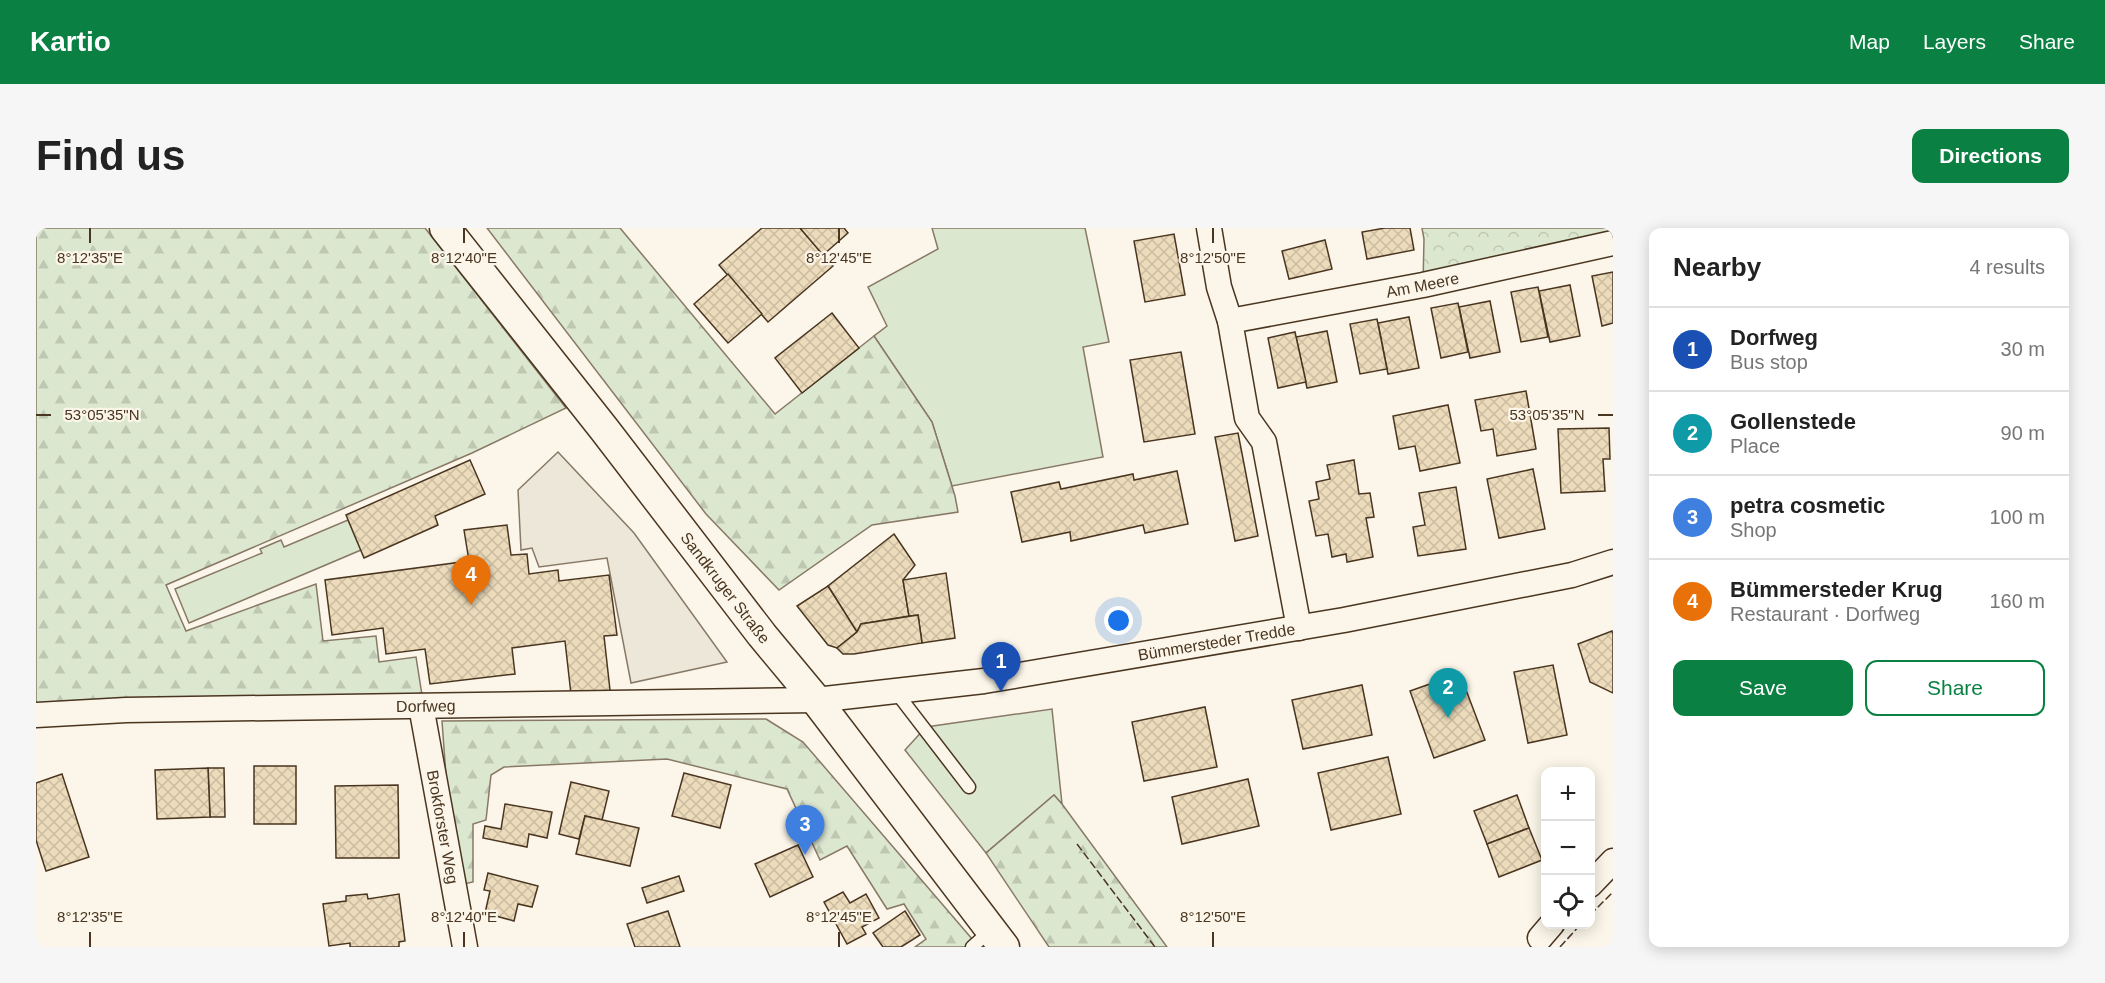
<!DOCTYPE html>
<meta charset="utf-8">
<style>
body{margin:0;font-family:Arial,sans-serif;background:#f6f6f6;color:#222}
.controls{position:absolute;right:18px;bottom:18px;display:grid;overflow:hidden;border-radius:12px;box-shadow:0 3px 15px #0003}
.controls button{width:54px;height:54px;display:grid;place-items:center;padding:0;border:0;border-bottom:2px solid #e0e0e0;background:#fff;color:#222;font:30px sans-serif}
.you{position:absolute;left:1083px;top:393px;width:21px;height:21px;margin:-15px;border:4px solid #fff;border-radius:50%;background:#1a73e8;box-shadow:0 0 0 9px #1a73e833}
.badge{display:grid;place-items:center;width:39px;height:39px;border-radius:50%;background:#0b8043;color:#fff;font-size:20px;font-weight:700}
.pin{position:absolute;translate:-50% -50px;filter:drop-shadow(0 2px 3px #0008)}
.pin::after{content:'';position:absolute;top:32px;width:21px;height:18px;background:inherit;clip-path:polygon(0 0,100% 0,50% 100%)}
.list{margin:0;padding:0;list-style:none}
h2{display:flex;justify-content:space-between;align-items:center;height:78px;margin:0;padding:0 24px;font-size:26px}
h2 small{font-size:20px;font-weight:400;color:#767676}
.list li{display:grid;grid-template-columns:39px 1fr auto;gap:18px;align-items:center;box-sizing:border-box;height:84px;padding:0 24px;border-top:2px solid #e0e0e0}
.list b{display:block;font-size:22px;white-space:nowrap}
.list p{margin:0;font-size:20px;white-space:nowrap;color:#767676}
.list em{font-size:20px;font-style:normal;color:#767676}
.actions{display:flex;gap:12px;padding:18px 24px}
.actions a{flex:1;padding:14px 0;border:2px solid #0b8043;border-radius:12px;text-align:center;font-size:21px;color:#0b8043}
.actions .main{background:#0b8043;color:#fff}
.icon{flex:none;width:33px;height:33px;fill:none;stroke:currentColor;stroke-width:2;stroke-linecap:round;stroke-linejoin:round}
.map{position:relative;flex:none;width:1577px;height:719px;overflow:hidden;border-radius:12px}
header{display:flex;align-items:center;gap:36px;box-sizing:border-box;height:84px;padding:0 30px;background:#0b8043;color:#fff}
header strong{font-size:28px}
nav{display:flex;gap:33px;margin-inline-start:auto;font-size:21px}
.intro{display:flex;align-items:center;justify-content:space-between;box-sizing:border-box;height:144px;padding:0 36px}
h1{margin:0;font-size:42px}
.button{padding:15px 27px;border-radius:12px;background:#0b8043;color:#fff;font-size:21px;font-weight:700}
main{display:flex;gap:36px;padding:0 36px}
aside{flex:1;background:#fff;border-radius:12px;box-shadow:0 3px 15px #0003}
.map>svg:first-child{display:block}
</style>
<header>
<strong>Kartio</strong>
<nav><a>Map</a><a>Layers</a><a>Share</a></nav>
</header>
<div class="intro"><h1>Find us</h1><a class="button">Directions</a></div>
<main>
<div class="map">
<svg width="1577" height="719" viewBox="0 0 1577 719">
<defs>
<pattern id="forest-firs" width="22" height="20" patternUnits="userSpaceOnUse" patternTransform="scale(1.5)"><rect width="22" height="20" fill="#dce7d0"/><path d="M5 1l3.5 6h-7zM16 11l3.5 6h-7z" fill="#bec7b2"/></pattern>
<pattern id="park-crowns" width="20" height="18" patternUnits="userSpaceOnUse" patternTransform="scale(1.5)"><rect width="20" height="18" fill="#dce7d0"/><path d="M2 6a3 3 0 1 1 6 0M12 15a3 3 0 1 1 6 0" fill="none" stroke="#bec7b2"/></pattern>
<pattern id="building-cross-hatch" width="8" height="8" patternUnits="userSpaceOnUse" patternTransform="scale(1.5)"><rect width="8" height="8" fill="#ecdcbc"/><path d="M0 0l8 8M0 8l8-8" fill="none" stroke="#ccbda1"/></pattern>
</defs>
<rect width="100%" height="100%" fill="#fbf6e9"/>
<g fill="#dce7d0" stroke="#887966" stroke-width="1.5">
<path d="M896,0H1049L1073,114L1047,119L1067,229L916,258L896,194L838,108L851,98L832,59L902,21Z"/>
<path d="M312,292L325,322L153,395L139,361L226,325L224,321L245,312L248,319Z"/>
<path d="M1016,481L1026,576L1018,567L950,625L869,522L890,499Z"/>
</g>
<g fill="url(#forest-firs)" stroke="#887966" stroke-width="1.5">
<path d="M0,0H389L530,180L436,225L130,357L150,403L280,356L287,413L340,408L343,434L380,429L386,467L0,482Z"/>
<path d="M451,0H584L739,186L838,108L896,194L919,268L922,284L836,297L743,362L670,286Z"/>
<path d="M730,491L767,514L943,719H879L890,711L868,676L851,681L811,618L784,632L751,561L631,531L468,539L455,547L450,592L437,596V654L418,658L406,493Z"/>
<path d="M1018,567L1026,576L1131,719H1013L950,625Z"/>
</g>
<path fill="url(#park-crowns)" stroke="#887966" stroke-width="1.5" d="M1386,0H1577V15L1387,57L1388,11Z"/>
<path fill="#ede7d9" stroke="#887966" stroke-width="1.5" d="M522,224L598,305L691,434L595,455L571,330L503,339L496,320L485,322L482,262Z"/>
<g fill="url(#building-cross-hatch)" stroke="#4a3520" stroke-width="1.5">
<path d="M726,0H764L797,38L732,94L683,37Z"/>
<path d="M764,0H808L812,5L787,27Z"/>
<path d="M1349,0H1374L1378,22L1331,31L1326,4Z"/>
<path d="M1138,6L1149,67L1109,74L1098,13Z"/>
<path d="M1289,12L1296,41L1253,51L1246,23Z"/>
<path d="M1577,44V95L1566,98L1556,48Z"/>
<path d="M692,46L726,86L692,115L658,76Z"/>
<path d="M1534,57L1544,108L1514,114L1503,63Z"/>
<path d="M1502,59L1512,109L1485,114L1475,64Z"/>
<path d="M1454,73L1464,124L1434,130L1423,79Z"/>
<path d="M1422,75L1432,124L1405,130L1395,80Z"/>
<path d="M796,85L823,120L766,165L739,130Z"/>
<path d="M1373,89L1383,140L1352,146L1342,95Z"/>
<path d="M1341,91L1351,141L1324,146L1314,96Z"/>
<path d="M1291,103L1301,154L1271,160L1260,109Z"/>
<path d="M1259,104L1270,154L1242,160L1232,110Z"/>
<path d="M1145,124L1159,206L1108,214L1094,132Z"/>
<path d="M1490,163L1500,221L1461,228L1457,201L1445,203L1439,172Z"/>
<path d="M1412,177L1424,235L1384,243L1379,218L1363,221L1357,188Z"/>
<path d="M1573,200L1574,231H1567L1569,263L1525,265L1522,201Z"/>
<path d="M1202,205L1222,308L1199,313L1179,209Z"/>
<path d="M434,232L449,266L399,288L402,297L328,330L310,287Z"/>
<path d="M1318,232L1323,266L1334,265L1338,289L1330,290L1337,329L1311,334L1310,326L1296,329L1292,306L1280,308L1273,273L1283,271L1280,254L1294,251L1291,237Z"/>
<path d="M1497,241L1509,301L1463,310L1451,251Z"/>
<path d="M1141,243L1152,296L1109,305L1107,297L1035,313L1034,304L986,314L975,264L1023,254L1025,261L1097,246L1098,252Z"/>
<path d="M1420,259L1430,321L1382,328L1377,299L1389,297L1383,265Z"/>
<path d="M471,297L475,327L491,326L493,346L522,342L523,353L573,347L581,407L568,408L575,471L536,475L529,413L476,420L479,446L394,456L389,421L350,426L347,400L296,407L289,352L433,333L428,302Z"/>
<path d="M858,306L879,337L867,352L873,388L825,396L821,404L792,358Z"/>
<path d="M910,345L919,410L886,415L882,387L873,388L867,352Z"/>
<path d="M792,358L821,404L801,420L792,417L761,378Z"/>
<path d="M882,387L886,415L818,426H807L801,420L821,404L825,396Z"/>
<path d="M1576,403L1577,406V465L1554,454L1542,416Z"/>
<path d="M1517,437L1531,507L1492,515L1478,444Z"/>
<path d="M1408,451L1414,468L1430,462L1449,512L1398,530L1374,463Z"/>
<path d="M1326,457L1336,507L1267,521L1256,472Z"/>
<path d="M1169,479L1181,539L1108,553L1096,494Z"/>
<path d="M1352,529L1365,586L1295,602L1282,545Z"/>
<rect x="218" y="538" width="42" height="58"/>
<path d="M172,540H188L189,589H174Z"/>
<path d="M172,540L174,589L121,591L119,542Z"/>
<path d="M648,545L695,557L684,600L636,588Z"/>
<path d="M26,546L53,629L10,643L0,612V555Z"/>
<path d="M1212,551L1223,598L1146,616L1136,569Z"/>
<path d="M535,554L573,563L566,592L549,588L543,611L523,606Z"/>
<path d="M362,557L363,630H300L299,558Z"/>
<path d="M1481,567L1493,600L1451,616L1438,583Z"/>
<path d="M469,576L516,584L511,610L493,606L491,619L447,610L449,598L465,601Z"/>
<path d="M549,588L603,600L594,638L540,626Z"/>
<path d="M1493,600L1506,632L1463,649L1451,616Z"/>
<path d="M762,617L777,649L734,669L719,636Z"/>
<path d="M452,645L502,658L496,679L482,676L478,693L449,685L454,663L448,662Z"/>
<path d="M643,648L648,663L611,675L606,660Z"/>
<path d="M807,664L814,675L830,666L843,690L826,699L830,706L811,716L788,674Z"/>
<path d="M331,666L332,671L363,666L369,713L363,714V719H314V715L293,718L287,676L310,673V668Z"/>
<path d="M632,683L644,719H599L591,696Z"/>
<path d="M869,683L884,707L865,719H847L837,705Z"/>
</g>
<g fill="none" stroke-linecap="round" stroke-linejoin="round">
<defs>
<g id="service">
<path d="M860,464L933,559"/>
<path d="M936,719L954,703"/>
</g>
<g id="minor">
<path d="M1173,0L1183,59L1194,93"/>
<path id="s1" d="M1263,400L1228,214L1211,190L1194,93L1387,57L1577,15"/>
<path id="s2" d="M385,478L429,719"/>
<path id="s3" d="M0,487L90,482L780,472L948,453L1308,392L1536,347L1577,334"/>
<path d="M1554,657L1577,633"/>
<path d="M1504,710L1516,696"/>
</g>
<g id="tertiary">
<path id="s4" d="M409,0L568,201L726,407L780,472L968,719"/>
</g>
</defs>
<use href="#service" stroke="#4a3520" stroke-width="15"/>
<use href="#minor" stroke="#4a3520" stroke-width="27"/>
<use href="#tertiary" stroke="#4a3520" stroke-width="33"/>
<use href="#service" stroke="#fbf6e9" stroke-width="12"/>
<use href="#minor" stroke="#fbf6e9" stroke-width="24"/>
<use href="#tertiary" stroke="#fbf6e9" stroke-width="30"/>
<g stroke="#4a3520" stroke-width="1.5" stroke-dasharray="8 3" stroke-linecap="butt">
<path d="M1041,616L1119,719"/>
<path d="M1554,687L1577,664"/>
<path d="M1524,719L1545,696"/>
</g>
</g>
<path fill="none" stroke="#4a3520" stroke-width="2" d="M54,0V15M428,0V15M803,0V15M1177,0V15M0,187H15M1562,187H1577M54,704V719M428,704V719M803,704V719M1177,704V719"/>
<g text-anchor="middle" stroke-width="4.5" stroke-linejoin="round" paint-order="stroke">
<g font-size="16" fill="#4a3520" stroke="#fbf6e9">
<text dy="6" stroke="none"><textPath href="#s1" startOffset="513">Am Meere</textPath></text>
<text dy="6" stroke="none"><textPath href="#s4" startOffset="456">Sandkruger Straße</textPath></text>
<text dy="6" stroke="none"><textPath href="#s3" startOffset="1185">Bümmersteder Tredde</textPath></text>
<text dy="6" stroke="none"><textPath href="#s3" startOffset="390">Dorfweg</textPath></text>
<text dy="6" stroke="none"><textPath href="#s2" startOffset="123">Brokforster Weg</textPath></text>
</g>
</g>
<g font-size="15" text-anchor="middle" fill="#4a3520" stroke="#fbf6e9" stroke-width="4.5" stroke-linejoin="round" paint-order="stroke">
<text x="54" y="35">8°12'35"E</text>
<text x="428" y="35">8°12'40"E</text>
<text x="803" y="35">8°12'45"E</text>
<text x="1177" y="35">8°12'50"E</text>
<text x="66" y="192">53°05'35"N</text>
<text x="1511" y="192">53°05'35"N</text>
<text x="54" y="694">8°12'35"E</text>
<text x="428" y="694">8°12'40"E</text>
<text x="803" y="694">8°12'45"E</text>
<text x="1177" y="694">8°12'50"E</text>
</g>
</svg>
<div class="controls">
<button>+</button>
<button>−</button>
<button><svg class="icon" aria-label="locate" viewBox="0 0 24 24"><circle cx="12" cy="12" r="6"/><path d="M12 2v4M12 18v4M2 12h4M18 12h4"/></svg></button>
</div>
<div class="you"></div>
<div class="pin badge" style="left:965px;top:464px;background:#1a4fb4">1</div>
<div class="pin badge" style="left:1412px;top:490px;background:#0f9aa8">2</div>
<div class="pin badge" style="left:769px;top:627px;background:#3f7fe0">3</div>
<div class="pin badge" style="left:435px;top:377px;background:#e8710a">4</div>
</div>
<aside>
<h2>Nearby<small>4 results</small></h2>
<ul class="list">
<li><span class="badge" style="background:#1a4fb4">1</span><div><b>Dorfweg</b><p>Bus stop</p></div><em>30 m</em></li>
<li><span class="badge" style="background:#0f9aa8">2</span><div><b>Gollenstede</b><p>Place</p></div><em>90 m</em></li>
<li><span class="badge" style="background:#3f7fe0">3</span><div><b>petra cosmetic</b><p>Shop</p></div><em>100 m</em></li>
<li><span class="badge" style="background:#e8710a">4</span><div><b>Bümmersteder Krug</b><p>Restaurant · Dorfweg</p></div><em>160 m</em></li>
</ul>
<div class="actions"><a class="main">Save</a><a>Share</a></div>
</aside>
</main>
